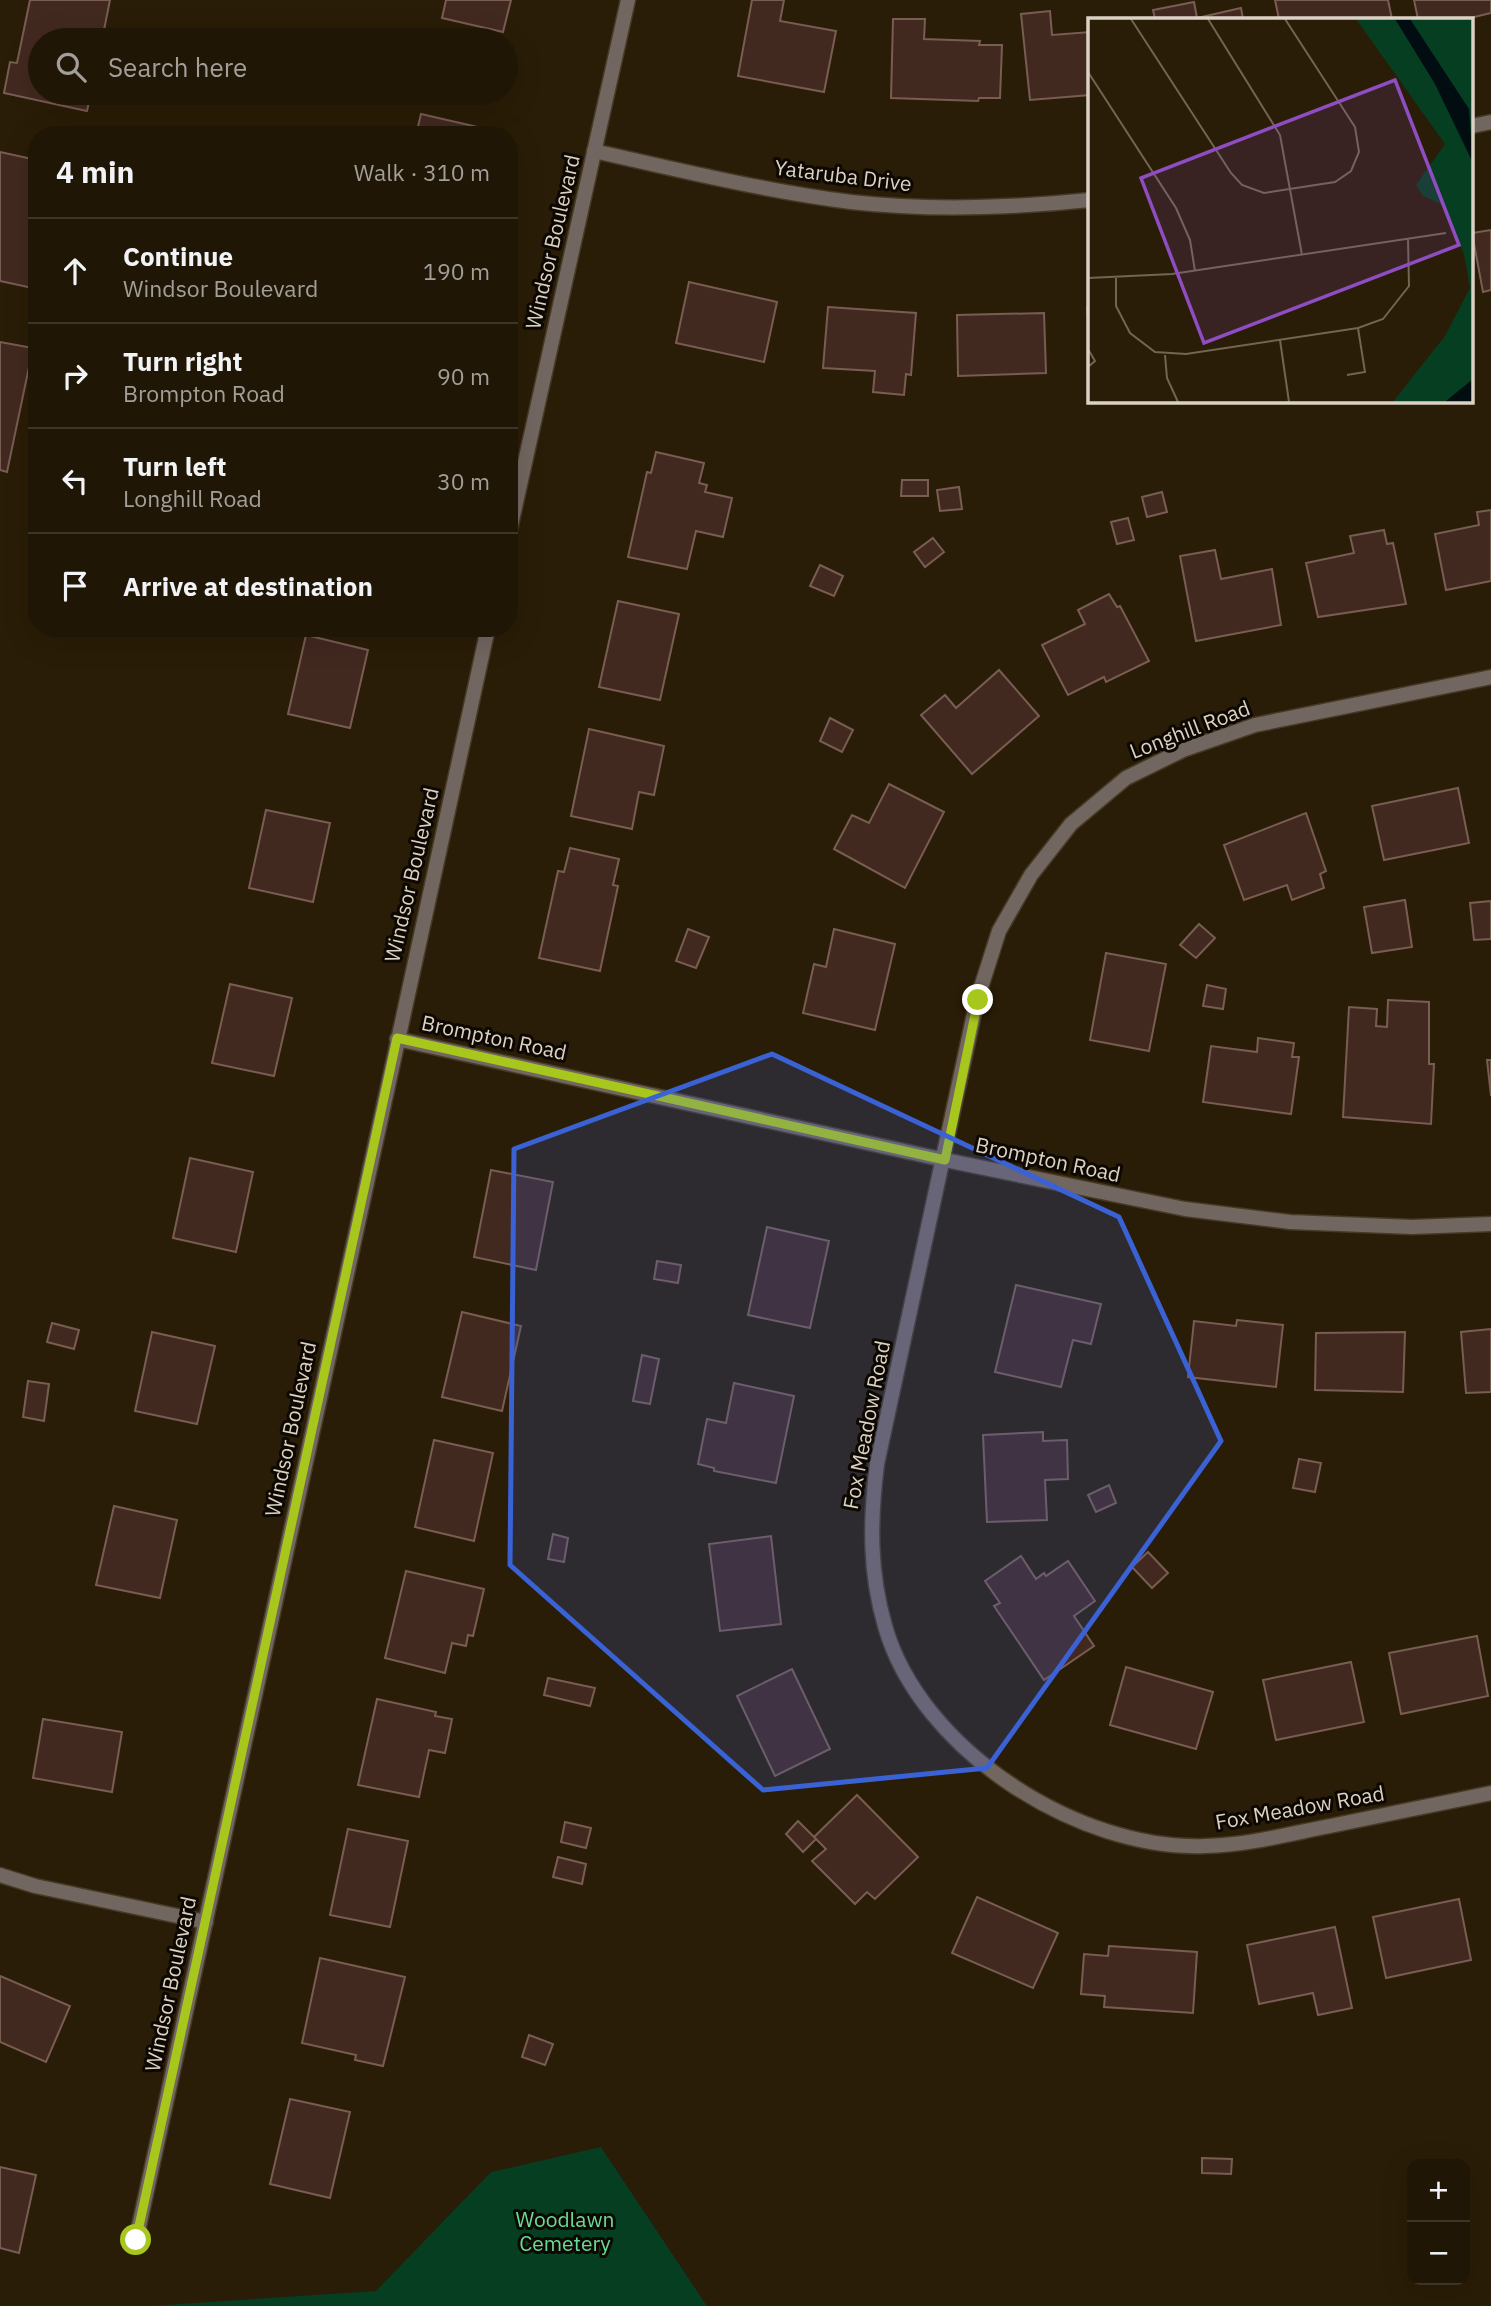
<!DOCTYPE html>
<meta charset="utf-8">
<style>
body{margin:0;font-family:"IBM Plex Sans",sans-serif;background:#2d2313;color:#f1f3f6}
.controls{position:absolute;right:21px;bottom:21px;display:grid;overflow:hidden;border-radius:14px;box-shadow:0 7px 28px #0002}
.controls button{width:63px;height:63px;display:grid;place-items:center;padding:0;border:0;border-bottom:2px solid #3d3527;background:#201605;color:#f1f3f6;font:35px sans-serif}
.stop{position:absolute;width:21px;height:21px;margin:-16px;border:5px solid #a8c71c;border-radius:50%;background:#fff}
.stop.end{background:#a8c71c;border-color:#fff;box-shadow:0 2px 7px #0008}
.list{margin:0;padding:0;list-style:none}
h2{display:flex;justify-content:space-between;align-items:center;height:91px;margin:0;padding:0 28px;font-size:30px}
h2 small{font-size:23px;font-weight:400;color:#a29f9a}
.list li{display:grid;grid-template-columns:46px 1fr auto;gap:21px;align-items:center;box-sizing:border-box;height:105px;padding:0 28px;border-top:2px solid #3d3527}
.list b{display:block;font-size:26px;white-space:nowrap}
.list p{margin:0;font-size:23px;white-space:nowrap;color:#a29f9a}
.list em{font-size:23px;font-style:normal;color:#a29f9a}
.icon{flex:none;width:38px;height:38px;fill:none;stroke:currentColor;stroke-width:2;stroke-linecap:round;stroke-linejoin:round}
.map{position:relative;flex:none;width:1491px;height:2306px;overflow:hidden}
.search{position:absolute;background:#201605;box-shadow:0 7px 28px #0002;left:28px;top:28px;width:490px;height:77px;display:flex;align-items:center;gap:18px;box-sizing:border-box;padding:0 24px;border-radius:38px;color:#a29f9a;font-size:26px}
.panel{position:absolute;background:#201605;box-shadow:0 7px 28px #0002;left:28px;top:126px;width:490px;height:511px;border-radius:28px}
.map>svg:first-child{display:block}
</style>
<div class="map">
<svg width="1491" height="2306" viewBox="0 0 1491 2306">
<rect width="100%" height="100%" fill="#2a1d07"/>
<path fill="#063e21" d="M601,2147L707,2306H150L376,2291L491,2172Z"/>
<g fill="#422920" stroke="#795c52" stroke-width="2">
<path d="M30,0H110L102,40H40V93H91L87,111L4,93L10,62L17,63Z"/>
<path d="M446,0H511L503,32L442,18Z"/>
<path d="M752,0H784L780,21L836,31L824,92L738,76Z"/>
<path d="M1275,0H1388L1392,19H1279Z"/>
<path d="M1414,0H1491V13L1466,19H1418Z"/>
<path d="M1194,2L1197,18L1241,8L1243,19H1155L1153,10Z"/>
<path d="M1050,11L1052,35L1090,32V95L1030,100L1021,14Z"/>
<path d="M893,19H925L924,39L980,41L979,45H1002L1000,98H979L978,101L891,98Z"/>
<path d="M421,114L482,128L481,135H416Z"/>
<path d="M0,152L37,160V289L0,281Z"/>
<path d="M1491,230V290L1483,292L1472,233Z"/>
<path d="M689,282L777,302L764,362L676,343Z"/>
<path d="M828,307L916,313L911,375L906,374L904,395L873,392L875,371L823,368Z"/>
<path d="M1087,308H1090V337Z"/>
<path d="M1044,313L1046,373L958,376L957,315Z"/>
<path d="M0,342L33,348L7,472L0,470Z"/>
<path d="M656,452L704,463L699,483L707,485L705,492L732,498L723,537L696,531L687,569L628,557L647,472L651,473Z"/>
<path d="M902,480H928V496H901Z"/>
<path d="M959,487L962,509L940,511L937,490Z"/>
<path d="M1162,492L1167,512L1147,517L1142,497Z"/>
<path d="M1491,510V581L1446,590L1435,534L1479,525L1477,512Z"/>
<path d="M1128,518L1134,540L1117,544L1111,522Z"/>
<path d="M1384,530L1387,544L1393,543L1406,604L1318,617L1306,563L1354,553L1350,536Z"/>
<path d="M933,538L944,552L925,567L914,552Z"/>
<path d="M1215,550L1221,579L1272,569L1281,625L1196,641L1180,556Z"/>
<path d="M820,565L843,576L834,596L810,586Z"/>
<path d="M1109,594L1117,607L1120,606L1149,661L1106,682L1104,677L1068,695L1042,645L1085,624L1078,610Z"/>
<path d="M618,601L679,614L660,700L599,687Z"/>
<path d="M306,635L368,650L350,728L288,714Z"/>
<path d="M999,670L1039,716L972,774L921,715L945,695L956,708Z"/>
<path d="M830,718L853,730L842,752L820,741Z"/>
<path d="M589,729L664,746L654,795L639,792L632,829L571,816Z"/>
<path d="M889,784L944,812L905,888L834,849L852,815L869,823Z"/>
<path d="M1458,788L1469,843L1384,860L1372,806Z"/>
<path d="M266,810L330,823L313,902L249,888Z"/>
<path d="M1306,813L1326,871L1320,874L1324,888L1292,900L1287,885L1244,900L1224,845Z"/>
<path d="M570,848L619,859L613,885L618,886L600,971L539,958L558,871L564,872Z"/>
<path d="M1405,900L1412,947L1372,953L1364,907Z"/>
<path d="M1491,901V939L1474,940L1470,903Z"/>
<path d="M1199,924L1215,938L1196,958L1180,945Z"/>
<path d="M688,929L709,937L696,968L676,961Z"/>
<path d="M834,929L895,944L875,1030L803,1013L814,964L826,967Z"/>
<path d="M1106,953L1166,964L1149,1051L1090,1040Z"/>
<path d="M230,984L292,998L274,1076L212,1063Z"/>
<path d="M1207,985L1226,989L1223,1009L1203,1006Z"/>
<path d="M1388,1000L1429,1002V1064H1434L1431,1124L1343,1117L1349,1007L1377,1009L1376,1026L1387,1027Z"/>
<path d="M1258,1038L1294,1043L1292,1057H1299L1291,1114L1203,1102L1211,1046L1257,1052Z"/>
<path d="M1487,1060H1491V1096Z"/>
<path d="M190,1158L253,1172L236,1252L173,1238Z"/>
<path d="M491,1170L553,1182L536,1270L474,1257Z"/>
<path d="M767,1227L829,1241L810,1328L748,1315Z"/>
<path d="M657,1261L681,1265L678,1283L654,1279Z"/>
<path d="M1016,1285L1101,1304L1091,1344L1073,1340L1061,1387L995,1372Z"/>
<path d="M462,1312L521,1326L502,1411L442,1397Z"/>
<path d="M1237,1320L1283,1325L1276,1387L1188,1377L1194,1321L1236,1326Z"/>
<path d="M52,1323L79,1330L74,1349L47,1342Z"/>
<path d="M1491,1329V1392L1466,1393L1461,1332Z"/>
<path d="M152,1332L215,1346L197,1424L135,1411Z"/>
<path d="M1405,1332L1403,1392L1315,1390L1316,1333Z"/>
<path d="M642,1355L659,1359L650,1404L633,1401Z"/>
<path d="M28,1381L49,1384L44,1421L23,1417Z"/>
<path d="M734,1383L794,1396L776,1483L714,1471V1468L698,1464L707,1419L726,1423Z"/>
<path d="M1043,1432V1441L1067,1440L1068,1479L1045,1480L1047,1520L987,1522L983,1435Z"/>
<path d="M434,1440L493,1453L474,1541L415,1527Z"/>
<path d="M1299,1459L1321,1463L1315,1492L1293,1488Z"/>
<path d="M1109,1485L1116,1503L1096,1512L1088,1495Z"/>
<path d="M114,1506L177,1520L160,1598L96,1585Z"/>
<path d="M553,1534L568,1538L564,1562L548,1559Z"/>
<path d="M771,1536L781,1624L720,1631L709,1544Z"/>
<path d="M1148,1552L1168,1573L1152,1588L1132,1567Z"/>
<path d="M1021,1556L1036,1579L1044,1573L1046,1576L1068,1561L1095,1601L1074,1616L1094,1646L1044,1680L994,1606L1000,1603L985,1581Z"/>
<path d="M406,1571L484,1589L473,1636L468,1635L466,1646L452,1643L445,1673L385,1658Z"/>
<path d="M1477,1636L1488,1696L1401,1714L1389,1653Z"/>
<path d="M1351,1662L1364,1722L1276,1740L1263,1680Z"/>
<path d="M1126,1667L1213,1692L1196,1749L1110,1725Z"/>
<path d="M792,1669L830,1749L775,1776L737,1696Z"/>
<path d="M548,1678L595,1688L590,1706L544,1695Z"/>
<path d="M377,1699L436,1712L435,1716L452,1719L445,1753L429,1750L419,1797L358,1785Z"/>
<path d="M43,1719L122,1732L112,1792L33,1778Z"/>
<path d="M857,1795L918,1857L875,1899L867,1892L855,1904L812,1861L826,1849L814,1837Z"/>
<path d="M798,1821L816,1839L803,1852L786,1834Z"/>
<path d="M565,1822L591,1828L586,1848L561,1842Z"/>
<path d="M348,1829L408,1841L390,1927L330,1915Z"/>
<path d="M558,1857L586,1864L582,1884L553,1877Z"/>
<path d="M977,1897L1058,1933L1033,1988L952,1953Z"/>
<path d="M1459,1899L1471,1960L1386,1978L1373,1917Z"/>
<path d="M1335,1927L1352,2008L1318,2015L1313,1993L1259,2004L1247,1945Z"/>
<path d="M1109,1946L1197,1952L1193,2013L1104,2007L1105,1996L1081,1994L1084,1954L1108,1956Z"/>
<path d="M320,1958L405,1977L383,2066L355,2060L356,2055L302,2043Z"/>
<path d="M0,1976L70,2006L46,2062L0,2042Z"/>
<path d="M529,2035L553,2044L545,2065L522,2057Z"/>
<path d="M290,2099L350,2112L330,2198L270,2184Z"/>
<path d="M1202,2158L1232,2159L1231,2174L1202,2173Z"/>
<path d="M0,2167L36,2175L19,2253L0,2248Z"/>
</g>
<g fill="none" stroke-linecap="round" stroke-linejoin="round">
<defs>
<g id="minor">
<path d="M1472,126L1491,122"/>
<path d="M594,151C679,170 764,191 851,202C930,211 1011,208 1090,200"/>
<path d="M509,534L628,0"/>
<path d="M1491,677L1255,725L1183,750L1126,778L1071,824L1031,875L999,931L977,1000L877,1464C870,1520 869,1571 885,1626C920,1750 1079,1851 1205,1846C1248,1845 1289,1834 1330,1826C1384,1815 1437,1804 1491,1793"/>
<path d="M397,1039L945,1160L1185,1209L1290,1222L1412,1227L1491,1224"/>
<path d="M0,1875L35,1886L206,1922"/>
<path d="M136,2240L488,628"/>
</g>
</defs>
<use href="#minor" stroke="#463a25" stroke-width="17"/>
<use href="#minor" stroke="#726660" stroke-width="14"/>
</g>
<g fill="none" stroke-linecap="round" stroke-linejoin="round">
<path stroke="#a8c71c" stroke-width="9" d="M136,2240L397,1038L945,1160L978,1000"/>
</g>
<path fill="#3a62d5" fill-opacity="0.2" stroke="#3a62d5" stroke-width="5" stroke-linejoin="round" d="M772,1054L1119,1217L1221,1441L987,1768L763,1790L510,1565L514,1149Z"/>
<g text-anchor="middle" stroke-width="6" stroke-linejoin="round" paint-order="stroke">
<g font-size="21" fill="#dbd2c5" stroke="#0e0802">
<text transform="translate(843 176) rotate(7)" y="7">Yataruba Drive</text>
<text transform="translate(553 242) rotate(-77)" y="7">Windsor Boulevard</text>
<text transform="translate(1190 730) rotate(-21)" y="7">Longhill Road</text>
<text transform="translate(412 875) rotate(-77)" y="7">Windsor Boulevard</text>
<text transform="translate(494 1038) rotate(12)" y="7">Brompton Road</text>
<text transform="translate(1048 1160) rotate(12)" y="7">Brompton Road</text>
<text transform="translate(867 1425) rotate(-79)" y="7">Fox Meadow Road</text>
<text transform="translate(291 1429) rotate(-78)" y="7">Windsor Boulevard</text>
<text transform="translate(1300 1808) rotate(-10)" y="7">Fox Meadow Road</text>
<text transform="translate(171 1984) rotate(-78)" y="7">Windsor Boulevard</text>
</g>
<g font-size="21" fill="#66dd96" stroke="#0e0802">
<text x="565" y="2227">Woodlawn<tspan x="565" dy="24">Cemetery</tspan></text>
</g>
</g>
<g transform="translate(1088 18)">
<rect width="385" height="385" fill="#2a1d07"/>
<path d="M268,1H385V384H305L357,318L382,270L376,236L353,186L335,178L328,167L357,126Z" fill="#063e21"/>
<path d="M307,1H322L381,91L385,145L347,66ZM385,361L384,384H357L358,383Z" fill="#010d11"/>
<path fill="none" stroke="#716553" stroke-width="2" d="M43,1L143,155L154,167L176,175L247,164L263,153L271,134L267,109L197,1M120,1L192,117L214,237M0,54L88,190L102,222L107,253M0,260L84,256L358,215M28,260V288L42,315L67,334L98,336L270,310L295,301L321,268L320,221M192,322L201,384M0,331L7,343L0,349M77,337L79,360L90,384M259,357L277,354L270,310"/>
<path fill="#8e4dc0" fill-opacity="0.15" stroke="#8e4dc0" stroke-width="3.5" d="M307,62L371,227L116,325L53,160Z"/>
<rect width="385" height="385" fill="none" stroke="#dbd2c5" stroke-width="3.5"/>
</g>
</svg>
<div class="controls">
<button>+</button>
<button>−</button>
</div>
<div class="stop" style="left:136px;top:2240px"></div>
<div class="stop end" style="left:978px;top:1000px"></div>
<div class="search"><svg class="icon" aria-label="search" viewBox="0 0 24 24"><circle cx="10" cy="10" r="6"/><path d="M15 15l6 6"/></svg>Search here</div>
<section class="panel">
<h2>4 min<small>Walk · 310 m</small></h2>
<ul class="list">
<li><svg class="icon" aria-label="ahead" viewBox="0 0 24 24"><path d="M12 20V5M6 11l6-6 6 6"/></svg><div><b>Continue</b><p>Windsor Boulevard</p></div><em>190 m</em></li>
<li><svg class="icon" aria-label="right" viewBox="0 0 24 24"><path d="M7 20v-9h11M14 6l5 5-5 5"/></svg><div><b>Turn right</b><p>Brompton Road</p></div><em>90 m</em></li>
<li><svg class="icon" aria-label="left" viewBox="0 0 24 24"><path d="M17 20v-9H6M10 6l-5 5 5 5"/></svg><div><b>Turn left</b><p>Longhill Road</p></div><em>30 m</em></li>
<li><svg class="icon" aria-label="arrive" viewBox="0 0 24 24"><path d="M6 21V4h12l-3 4 3 4H6"/></svg><div><b>Arrive at destination</b></div></li>
</ul>
</section>
</div>
